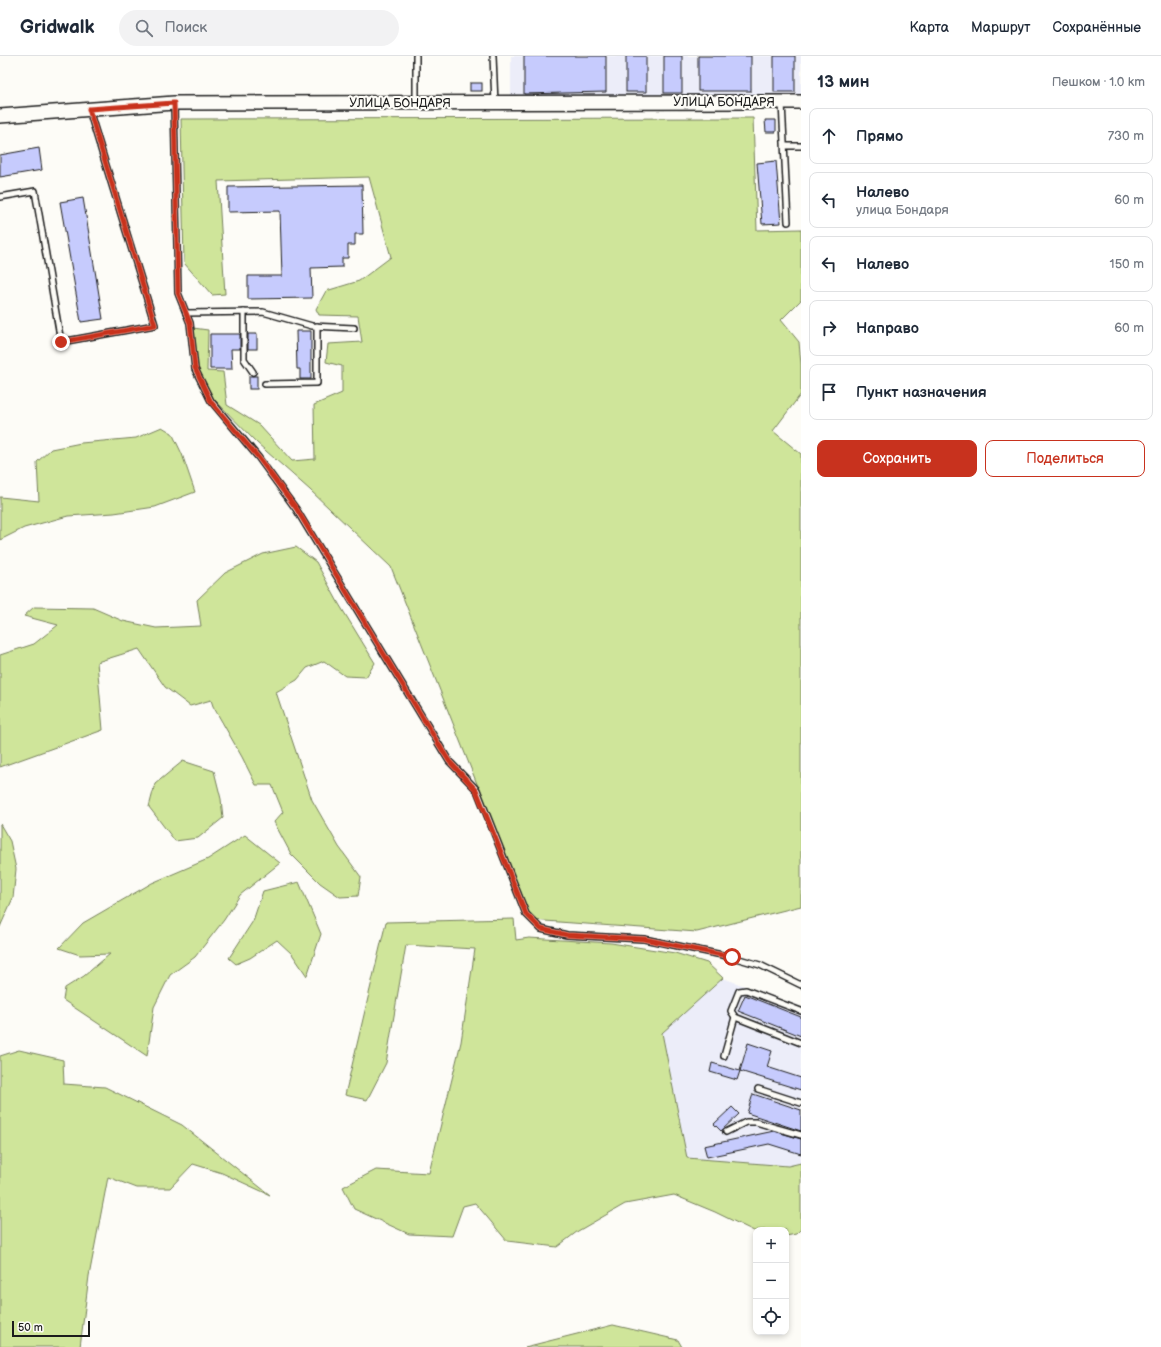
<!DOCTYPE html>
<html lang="ru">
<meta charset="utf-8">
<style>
body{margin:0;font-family:"Balsamiq Sans",sans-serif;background:#f2f2f3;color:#1f2937}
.controls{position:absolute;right:12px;bottom:12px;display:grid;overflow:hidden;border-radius:8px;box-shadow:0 2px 6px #0003}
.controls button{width:36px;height:36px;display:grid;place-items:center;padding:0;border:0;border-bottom:1px solid #e0e1e3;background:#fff;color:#1f2937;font:20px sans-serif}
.scale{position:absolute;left:12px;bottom:10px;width:78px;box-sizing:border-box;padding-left:4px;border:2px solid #1c1c1c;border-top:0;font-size:11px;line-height:14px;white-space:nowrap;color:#1c1c1c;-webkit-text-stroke:3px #fdfcf7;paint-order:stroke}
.stop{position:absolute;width:12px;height:12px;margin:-9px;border:3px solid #c8321e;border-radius:50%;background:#fff}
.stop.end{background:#c8321e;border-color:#fff;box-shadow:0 1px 4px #0008}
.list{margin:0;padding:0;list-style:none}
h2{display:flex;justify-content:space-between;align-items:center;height:52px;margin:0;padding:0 16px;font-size:17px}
h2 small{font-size:13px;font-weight:400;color:#747a83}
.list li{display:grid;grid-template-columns:26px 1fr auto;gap:12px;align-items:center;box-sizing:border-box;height:56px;margin:0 8px 8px;padding:0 8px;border:1px solid #e0e1e3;border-radius:8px}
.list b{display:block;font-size:15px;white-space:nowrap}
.list p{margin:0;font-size:13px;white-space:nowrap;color:#747a83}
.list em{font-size:13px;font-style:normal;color:#747a83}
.actions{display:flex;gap:8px;padding:12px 16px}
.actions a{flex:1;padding:9px 0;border:1px solid #c8321e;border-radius:8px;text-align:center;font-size:14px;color:#c8321e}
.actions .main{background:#c8321e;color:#fff}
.icon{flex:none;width:22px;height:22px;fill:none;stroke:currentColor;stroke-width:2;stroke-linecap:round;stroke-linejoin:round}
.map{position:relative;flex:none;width:801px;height:1291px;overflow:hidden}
header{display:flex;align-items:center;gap:24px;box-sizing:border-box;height:56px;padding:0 20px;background:#fff;border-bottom:1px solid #e0e1e3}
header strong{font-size:19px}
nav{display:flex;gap:22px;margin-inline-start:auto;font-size:14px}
.search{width:280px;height:36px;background:#f2f2f3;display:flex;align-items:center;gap:10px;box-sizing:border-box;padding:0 14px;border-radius:22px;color:#747a83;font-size:15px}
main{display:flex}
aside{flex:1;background:#fff}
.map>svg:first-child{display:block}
</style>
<header>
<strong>Gridwalk</strong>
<div class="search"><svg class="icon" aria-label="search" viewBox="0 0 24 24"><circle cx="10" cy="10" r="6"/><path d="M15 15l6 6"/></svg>Поиск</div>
<nav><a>Карта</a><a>Маршрут</a><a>Сохранённые</a></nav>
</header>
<main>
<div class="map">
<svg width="801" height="1291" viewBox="0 0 801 1291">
<rect width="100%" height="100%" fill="#fdfcf7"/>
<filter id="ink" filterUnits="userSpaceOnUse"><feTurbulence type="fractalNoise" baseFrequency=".025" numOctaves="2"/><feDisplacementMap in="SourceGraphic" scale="8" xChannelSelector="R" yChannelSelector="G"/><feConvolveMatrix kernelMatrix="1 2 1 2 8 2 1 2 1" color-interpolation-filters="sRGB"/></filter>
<g filter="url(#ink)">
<g fill="#ecedf9">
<path d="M511,0H801V39L511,42Z"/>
<path d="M723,922L801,951V1107L788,1110L687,1102L662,977Z"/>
</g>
<g fill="#cfe59a" stroke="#76805b">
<path d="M753,62L757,174L801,173V244L781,264L799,286L801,309V338L773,375L801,398V850L697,876L531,864L391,511L310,434L257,387L212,341L197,313L193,272L208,274L207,315L223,316L227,349L259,369L292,405L315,403L314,349L342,337V310L326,306L328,288L362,286L358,260L319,259L316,253L326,235L359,225L391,201L369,121L218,125L225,238L212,239L184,207L181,63Z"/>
<path d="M162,371L172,377L182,398L195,436L155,451L114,457L68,460L24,472L0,484V441L39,445L37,406L51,393L81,387L136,382Z"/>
<path d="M296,491L316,506L339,548L375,607L366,621L345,620L324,605L307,612L297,624L276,636L312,744L339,791L361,821L358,840L340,841L320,827L291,798L274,766L283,756L272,729H256L242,701L213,650L211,644L190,650L165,631L139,593L97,606L103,674L0,711V599L34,588L58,569L24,560L34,551L93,552L123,565L156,572L201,570L197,544L225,517L263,498Z"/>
<path d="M183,705L214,715L221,743L223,762L198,782L175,785L149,751L155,728Z"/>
<path d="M0,768L10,785L16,813L13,842L0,871Z"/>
<path d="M245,779L280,807L240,839L224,864L195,901L170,919L154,951L147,1000L63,944L65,932L84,920L110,898L80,899L59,892L83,867L152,827L208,803Z"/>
<path d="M299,826L321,878L307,920L292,898L277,884L250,902L236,908L229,902L253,865L263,835Z"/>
<path d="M514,863L516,884L529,882L611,887L675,897L707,907L723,922L662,977L687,1102L788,1110L801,1107V1173L796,1178L786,1180V1174H756V1176L715,1156L674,1139L625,1148L578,1175L557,1191L507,1185L487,1161L475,1147L463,1150L452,1180L409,1178L354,1153L343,1131L376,1114L429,1117L461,986L475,893L406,889L386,1007L367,1044L345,1039L386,866Z"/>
<path d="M19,994L63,1004L64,1028L105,1031L182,1069L270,1139L222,1117L193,1108L170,1132H137L108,1121L89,1220L80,1291H0V1000Z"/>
<path d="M613,1269L678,1284L682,1291H525Z"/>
</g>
<g fill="#c6cbfd" stroke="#1c1c1c">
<path d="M524,0H606V36L524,38Z"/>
<rect x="626" y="0" width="20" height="36"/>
<rect x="664" y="0" width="18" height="37"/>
<rect x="698" y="0" width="53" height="35"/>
<rect x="774" y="0" width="21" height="36"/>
<rect x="470" y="27" width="12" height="8"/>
<path d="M765,64H776V76H766Z"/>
<path d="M39,92L42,114L0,121V99Z"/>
<path d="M776,105L781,167L762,168L757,107Z"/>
<path d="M362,129L363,178H355V189H348V202H342V211L311,212L312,242L248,243V220H282L280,155L228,156V131Z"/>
<path d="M83,142L103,263L81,266L60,146Z"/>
<path d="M296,275H311V323H300V313H297Z"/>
<path d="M210,278H240V293H231L232,313H210Z"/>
<rect x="248" y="278" width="9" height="15"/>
<rect x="249" y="320" width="8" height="13"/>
<path d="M745,939L801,961V980L738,955Z"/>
<path d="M748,987L772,995L767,1011L801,1022V1034L740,1015Z"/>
<path d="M712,1007L740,1015L737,1024L710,1016Z"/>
<path d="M753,1038L801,1054V1075L747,1057Z"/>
<path d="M732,1051L739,1058L721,1075L714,1068Z"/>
<path d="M774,1075L801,1083V1098L769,1088L707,1101L704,1090Z"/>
</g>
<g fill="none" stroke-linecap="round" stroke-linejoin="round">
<defs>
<g id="lane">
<path d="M416,0V46"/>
<path d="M493,0L495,47"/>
<path d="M782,47L788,166"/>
<path d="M174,48L178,237L190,267L195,313L211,345L258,401L296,453L382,595L449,705L477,734L526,858L541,873L567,879L644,883L732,901L760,909L801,929"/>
<path d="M785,90H801"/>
<path d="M0,141L35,135L61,286L155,269L89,54"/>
<path d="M244,256V303L253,316"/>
<path d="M186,257L263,256L312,270L354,272"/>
<path d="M265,328L317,327V270"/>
<path d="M801,955L746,934L739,935L731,955L735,961L801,987"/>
<path d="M724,1000L735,961"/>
<path d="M758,1033L801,1047"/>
<path d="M726,1076L746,1066H756L801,1079"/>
</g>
<path id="secondary" d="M0,60L174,47L801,46"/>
</defs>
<use href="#lane" stroke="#1c1c1c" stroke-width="8"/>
<use href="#secondary" stroke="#1c1c1c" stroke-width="16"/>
<use href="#lane" stroke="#fdfcf7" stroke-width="5"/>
<use href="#secondary" stroke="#fdfcf7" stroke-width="13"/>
</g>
</g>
<g fill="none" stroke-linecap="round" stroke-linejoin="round" filter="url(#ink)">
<path stroke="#c8321e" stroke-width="5" d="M61,286L155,269L89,53L174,47L178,237L190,267L195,312L211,346L258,401L296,452L382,595L449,705L476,734L526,858L541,873L567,879L644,883L732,901"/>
</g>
<g text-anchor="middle" stroke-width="4" stroke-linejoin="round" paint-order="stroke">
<g font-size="12" fill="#1c1c1c" stroke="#fdfcf7">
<text x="724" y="50">УЛИЦА БОНДАРЯ</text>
<text x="400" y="51">УЛИЦА БОНДАРЯ</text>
</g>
</g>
</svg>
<div class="controls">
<button>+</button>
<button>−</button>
<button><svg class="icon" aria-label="locate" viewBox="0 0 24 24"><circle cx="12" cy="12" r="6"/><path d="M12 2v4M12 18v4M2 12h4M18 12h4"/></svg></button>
</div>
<div class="scale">50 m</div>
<div class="stop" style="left:732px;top:901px"></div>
<div class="stop end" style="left:61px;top:286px"></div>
</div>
<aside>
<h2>13 мин<small>Пешком · 1.0 km</small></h2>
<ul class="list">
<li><svg class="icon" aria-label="ahead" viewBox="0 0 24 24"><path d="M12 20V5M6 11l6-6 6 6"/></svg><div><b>Прямо</b></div><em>730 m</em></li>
<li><svg class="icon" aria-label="left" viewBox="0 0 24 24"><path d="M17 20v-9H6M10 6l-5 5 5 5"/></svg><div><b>Налево</b><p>улица Бондаря</p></div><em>60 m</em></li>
<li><svg class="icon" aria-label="left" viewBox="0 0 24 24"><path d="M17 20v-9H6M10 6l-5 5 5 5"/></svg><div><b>Налево</b></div><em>150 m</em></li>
<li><svg class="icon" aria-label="right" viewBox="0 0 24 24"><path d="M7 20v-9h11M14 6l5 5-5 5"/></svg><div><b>Направо</b></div><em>60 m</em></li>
<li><svg class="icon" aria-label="arrive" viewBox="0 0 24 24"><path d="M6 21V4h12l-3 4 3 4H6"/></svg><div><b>Пункт назначения</b></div></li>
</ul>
<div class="actions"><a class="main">Сохранить</a><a>Поделиться</a></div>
</aside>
</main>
